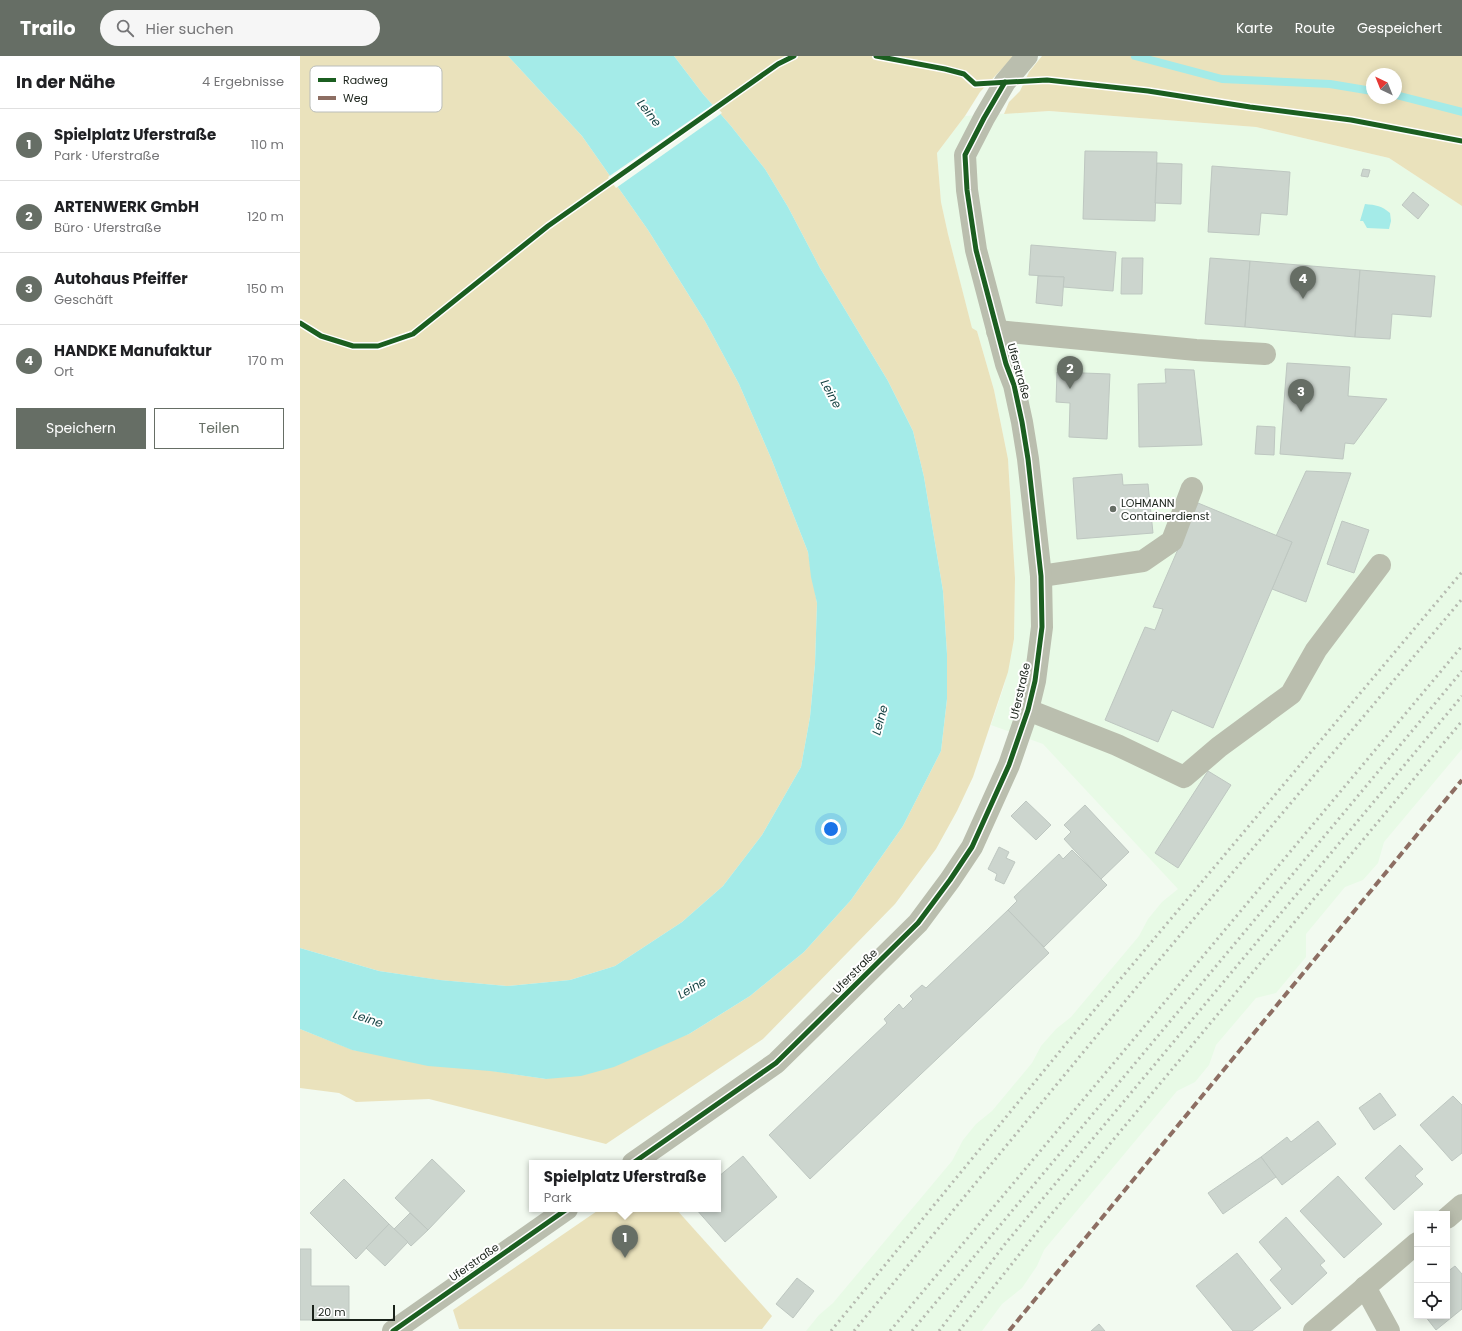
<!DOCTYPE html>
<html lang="de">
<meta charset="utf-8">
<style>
body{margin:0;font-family:Poppins,sans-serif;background:#f6f6f6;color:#202124}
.controls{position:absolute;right:12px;bottom:12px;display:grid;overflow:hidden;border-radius:0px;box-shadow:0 2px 10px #0003}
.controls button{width:36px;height:36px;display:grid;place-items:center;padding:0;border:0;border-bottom:1px solid #e0e0e0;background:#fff;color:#202124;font:20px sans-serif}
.compass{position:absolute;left:1066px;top:12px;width:36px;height:36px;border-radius:50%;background:#fff;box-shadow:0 2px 10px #0003;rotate:317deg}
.scale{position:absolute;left:12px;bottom:10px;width:83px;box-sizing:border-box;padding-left:4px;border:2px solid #1a221a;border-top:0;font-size:11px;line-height:14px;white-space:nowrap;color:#1a221a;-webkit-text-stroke:3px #fff;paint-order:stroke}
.you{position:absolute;left:531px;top:773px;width:14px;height:14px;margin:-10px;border:3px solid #fff;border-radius:50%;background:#1a73e8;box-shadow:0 0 0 6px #1a73e833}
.badge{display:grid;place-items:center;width:26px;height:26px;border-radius:50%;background:#666e65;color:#fff;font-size:13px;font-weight:700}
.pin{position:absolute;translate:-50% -33px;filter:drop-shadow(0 1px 2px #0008)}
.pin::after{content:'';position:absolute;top:21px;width:14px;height:12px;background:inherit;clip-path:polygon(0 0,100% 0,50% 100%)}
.popup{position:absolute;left:229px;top:1104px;width:192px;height:52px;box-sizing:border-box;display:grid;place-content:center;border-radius:0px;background:#fff;filter:drop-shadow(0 1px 3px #0005);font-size:13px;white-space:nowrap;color:#757577}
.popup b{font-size:15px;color:#202124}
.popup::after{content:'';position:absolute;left:50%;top:100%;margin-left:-8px;border:8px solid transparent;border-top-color:#fff}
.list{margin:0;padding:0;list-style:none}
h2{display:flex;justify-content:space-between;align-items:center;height:52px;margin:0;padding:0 16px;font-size:17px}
h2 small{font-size:13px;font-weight:400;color:#757577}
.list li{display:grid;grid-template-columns:26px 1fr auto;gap:12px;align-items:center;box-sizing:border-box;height:72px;padding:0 16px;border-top:1px solid #e0e0e0}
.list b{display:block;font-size:15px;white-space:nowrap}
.list p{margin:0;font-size:13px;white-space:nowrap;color:#757577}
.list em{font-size:13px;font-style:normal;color:#757577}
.actions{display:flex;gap:8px;padding:12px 16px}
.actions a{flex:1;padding:9px 0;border:1px solid #666e65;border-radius:0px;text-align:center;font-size:14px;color:#666e65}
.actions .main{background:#666e65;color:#fff}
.icon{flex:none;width:22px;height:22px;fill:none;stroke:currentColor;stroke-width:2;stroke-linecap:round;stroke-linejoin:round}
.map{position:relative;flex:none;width:1162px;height:1275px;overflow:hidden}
header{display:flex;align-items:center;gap:24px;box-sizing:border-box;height:56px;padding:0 20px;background:#666e65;color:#fff}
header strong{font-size:19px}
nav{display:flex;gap:22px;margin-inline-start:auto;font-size:14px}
.search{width:280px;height:36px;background:#f6f6f6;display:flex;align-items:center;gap:10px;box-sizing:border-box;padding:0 14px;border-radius:22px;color:#757577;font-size:15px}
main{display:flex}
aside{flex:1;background:#fff}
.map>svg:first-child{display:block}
</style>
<header>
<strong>Trailo</strong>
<div class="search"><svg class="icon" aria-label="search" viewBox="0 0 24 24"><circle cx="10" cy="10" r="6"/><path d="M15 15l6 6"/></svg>Hier suchen</div>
<nav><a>Karte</a><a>Route</a><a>Gespeichert</a></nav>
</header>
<main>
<aside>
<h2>In der Nähe<small>4 Ergebnisse</small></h2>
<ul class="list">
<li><span class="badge">1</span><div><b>Spielplatz Uferstraße</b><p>Park · Uferstraße</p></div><em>110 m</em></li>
<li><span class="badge">2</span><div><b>ARTENWERK GmbH</b><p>Büro · Uferstraße</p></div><em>120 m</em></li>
<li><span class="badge">3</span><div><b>Autohaus Pfeiffer</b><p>Geschäft</p></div><em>150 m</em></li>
<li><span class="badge">4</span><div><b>HANDKE Manufaktur</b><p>Ort</p></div><em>170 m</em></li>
</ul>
<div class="actions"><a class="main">Speichern</a><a>Teilen</a></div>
</aside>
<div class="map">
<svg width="1162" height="1275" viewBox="0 0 1162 1275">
<rect width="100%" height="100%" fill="#f2faf0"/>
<path fill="#e8fae6" d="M749,55L956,71L1089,102L1162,150V693L1084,786L1078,807L1063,824L1045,831L1006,878V901L976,937L956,942L916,989L909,1009L895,1026L877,1035L744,1194L737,1210L722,1232L702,1248L682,1275H506L519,1259L533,1247L652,1105L663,1084L676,1068L692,1055L732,1007L741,990L756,973L771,961L839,880L848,863L862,846L878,833L743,688L691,669L704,630L714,583L715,522L708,403L694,334L677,275L672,273L648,178L641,146L637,97L665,60Z"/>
<g fill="#eae2bc" fill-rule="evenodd">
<path d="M0,0H208L282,80L348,174L405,265L439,328L471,402L508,496L517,547L515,608L510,661L501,711L462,779L423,830L382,866L315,910L270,924L207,930L139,924L79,915L0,892Z"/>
<path d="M374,0H714L680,36L665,60L637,97L641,146L648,178L672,272L677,275L694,334L708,403L715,522L714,583L708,616L673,721L657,755L636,793L595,848L463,983L306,1088L129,1043L56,1046L39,1037L0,1032V973L53,994L246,1023L389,978L450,940L504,896L551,844L603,770L641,695L647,643V598L643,535L624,421L613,375L588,325L520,212L488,151L465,113L431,70L403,38Z"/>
<path d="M742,0H1162V150L1089,102L956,71L749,55L704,58L709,46L720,35L729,16ZM1072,18H1096V42H1072Z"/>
<path d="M300,1153H376L472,1260L462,1273H159L153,1254Z"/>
</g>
<g fill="#a4ebe8">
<path d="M208,0H374L403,38L431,70L465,113L488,151L520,212L588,325L613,375L624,421L643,535L647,598V643L641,695L603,770L551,844L504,896L450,940L389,978L314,1011L281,1020L246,1023L190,1015L128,1010L52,994L0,973V892L79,915L140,924L207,930L270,924L315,910L382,866L423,830L462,779L501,711L510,661L515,608L517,547L511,521L508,496L471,402L439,328L405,265L348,174L282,80Z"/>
<path d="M1065,148C1076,149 1082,150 1090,157L1091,165L1089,173L1067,172L1063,165H1060Z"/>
</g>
<path fill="#f2faf0" d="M414,48L422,57L316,132L308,121Z"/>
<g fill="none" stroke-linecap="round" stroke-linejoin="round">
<g stroke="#a4ebe8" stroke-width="8">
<path d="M835,0L922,23L1030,28L1072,35"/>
<path d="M1096,39L1162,56"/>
</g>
</g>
<g fill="#ccd5ce" stroke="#bec7c1">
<path d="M785,95L857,96L855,165L783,163Z"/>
<path d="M857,107L882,108L881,148L855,147Z"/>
<path d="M912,110L990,116L987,159L961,157L959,179L908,176Z"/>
<path d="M1063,113L1070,114L1068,121L1061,120Z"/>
<path d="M1113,136L1129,149L1118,163L1102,149Z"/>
<path d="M731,189L816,196L813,235L763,231L764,221L729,219Z"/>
<path d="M822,202H843L842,238H821Z"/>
<path d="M910,202L950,205L945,271L905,268Z"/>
<path d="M950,205L1060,214L1055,281L945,271Z"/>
<path d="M1060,214L1135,220L1131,261L1092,258L1090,283L1055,281Z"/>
<path d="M738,220L764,221L762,250L736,247Z"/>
<path d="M987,307L1050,311L1048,340L1087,343L1054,388L1045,387L1043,403L980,398Z"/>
<path d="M865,313L894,314L902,389L839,391L838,328L866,327Z"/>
<path d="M757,316L810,318L807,383L769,381L770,347L756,346Z"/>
<path d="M957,370L975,371L974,399L955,398Z"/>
<path d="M1006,415L1051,417L1006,546L972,533L992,486L976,480Z"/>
<path d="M822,418L823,429L848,428L853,477L777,483L773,422Z"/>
<path d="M898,447L992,486L913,672L872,654L858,686L805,664L845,571L855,574L863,553L853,551Z"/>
<path d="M1042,465L1069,474L1054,517L1027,508Z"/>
<path d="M908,715L931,729L878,812L855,797Z"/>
<path d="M726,745L751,769L736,784L711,760Z"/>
<path d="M785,749L829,796L801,823L764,783L771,776L764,769Z"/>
<path d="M699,791L709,796L706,802L715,806L704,828L695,824L697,818L688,813Z"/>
<path d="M772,794L807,829L744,891L708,854L717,845L714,841L759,798L763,803Z"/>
<path d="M708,854L749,897L510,1123L469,1079L587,967L584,963L599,948L603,953L613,943L610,940L622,929L626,932Z"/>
<path d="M1080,1037L1096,1059L1074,1074L1059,1052Z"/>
<path d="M1153,1040L1162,1049V1097L1152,1105L1120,1069Z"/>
<path d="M1018,1065L1036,1088L982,1129L961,1101L987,1081L991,1086Z"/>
<path d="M1100,1089L1123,1113L1115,1120L1123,1128L1094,1154L1065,1122Z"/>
<path d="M443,1100L477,1141L425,1186L396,1153H418V1121Z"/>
<path d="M961,1101L976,1121L923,1158L908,1137Z"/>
<path d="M132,1103L165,1135L128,1174L95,1142Z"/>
<path d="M1038,1120L1082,1168L1044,1202L1000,1155Z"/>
<path d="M44,1123L89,1168L56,1203L10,1157Z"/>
<path d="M110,1157L128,1174L111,1190L94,1173Z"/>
<path d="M986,1161L1025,1205L1020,1209L1027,1217L992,1249L970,1224L982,1213L959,1186Z"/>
<path d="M89,1168L108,1186L85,1210L66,1192Z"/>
<path d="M0,1193H11V1230H49V1264H0Z"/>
<path d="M937,1197L981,1252L952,1275H933L896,1230Z"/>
<path d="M1155,1210L1162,1218V1253L1136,1274L1125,1260H1147V1216Z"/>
<path d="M497,1222L514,1235L493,1262L476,1248Z"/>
<path d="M799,1268L805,1275H791Z"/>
</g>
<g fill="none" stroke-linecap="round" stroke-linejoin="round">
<g stroke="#babeae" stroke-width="22">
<path d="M697,275L896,294L965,298"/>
<path d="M741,520L843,505L872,485L892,432"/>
<path d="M728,654L817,689L884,721L919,691L991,638L1016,594L1080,509"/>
<path d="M333,1107L476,1007L618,867L650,824L672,791L709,709L728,654L735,625L742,571L741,520L728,403L722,366L714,329L706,308L676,194L667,134L665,99L684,62L705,26L727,0"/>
<path d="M1147,1162L1162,1149"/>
<path d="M1065,1231L1089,1275"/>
<path d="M93,1275L267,1153"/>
<path d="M1014,1275L1117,1187"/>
</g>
<g stroke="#b6bab0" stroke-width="3" stroke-dasharray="2 4" stroke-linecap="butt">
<path d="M531,1275L765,989L1162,516"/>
<path d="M554,1275L850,915L1162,543"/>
<path d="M590,1275L1162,590"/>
<path d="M612,1275L1162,615"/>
<path d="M639,1275L705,1188L1162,640"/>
<path d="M659,1275L744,1167L1162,665"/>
</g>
<path stroke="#8d6e63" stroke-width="4" stroke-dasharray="8 4" stroke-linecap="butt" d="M709,1275L1162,724"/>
<defs>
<g id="cycleway">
<path d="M576,0L645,13L664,18L675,28L747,24L848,35L950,51L1051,64L1162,85"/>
<path d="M0,267L21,280L53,290H78L113,278L248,170L478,8L494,0"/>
<path d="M333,1107L476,1007L618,867L650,824L672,791L709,709L728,654L735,625L742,571L741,520L728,403L722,366L714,329L706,308L676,194L667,134L665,99L684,62L705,26"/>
<path d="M93,1275L267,1153"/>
</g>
</defs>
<use href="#cycleway" stroke="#fff" stroke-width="8"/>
<use href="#cycleway" stroke="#1b5e20" stroke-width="5"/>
</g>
<circle fill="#666e65" stroke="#fff" stroke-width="1.5" cx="813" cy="453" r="4"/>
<g text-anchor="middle" stroke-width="4" stroke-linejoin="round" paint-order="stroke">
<g font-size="11" fill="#1a221a" stroke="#fff">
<text transform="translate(719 315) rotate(74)" y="4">Uferstraße</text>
<text transform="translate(720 635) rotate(-77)" y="4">Uferstraße</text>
<text transform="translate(555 915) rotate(-45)" y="4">Uferstraße</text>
<text transform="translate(174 1206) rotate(-35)" y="4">Uferstraße</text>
</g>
<g font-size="11" fill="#1a221a" stroke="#fff" text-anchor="start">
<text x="821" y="451">LOHMANN<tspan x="821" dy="13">Containerdienst</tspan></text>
</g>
<g font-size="12" font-style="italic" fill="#194646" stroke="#fff">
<text transform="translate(349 57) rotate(52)" y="4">Leine</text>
<text transform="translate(531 338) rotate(62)" y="4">Leine</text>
<text transform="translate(580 664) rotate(-75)" y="4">Leine</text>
<text transform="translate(392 932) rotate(-30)" y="4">Leine</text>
<text transform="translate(68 963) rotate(19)" y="4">Leine</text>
</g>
</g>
<rect x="10" y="10" width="132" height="46" rx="6" fill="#fff" stroke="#babdba" stroke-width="1"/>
<rect x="18" y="22" width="18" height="4" fill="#1b5e20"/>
<rect x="18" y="40" width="18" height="4" fill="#8d6e63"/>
<g font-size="11" fill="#1a221a">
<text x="43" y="28">Radweg</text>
<text x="43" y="46">Weg</text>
</g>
</svg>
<div class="controls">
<button>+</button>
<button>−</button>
<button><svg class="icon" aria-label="locate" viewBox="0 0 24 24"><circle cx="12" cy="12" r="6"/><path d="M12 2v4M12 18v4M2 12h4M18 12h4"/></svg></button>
</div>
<svg class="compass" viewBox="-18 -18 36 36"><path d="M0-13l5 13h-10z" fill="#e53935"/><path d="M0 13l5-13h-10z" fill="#757577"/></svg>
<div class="scale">20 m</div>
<div class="you"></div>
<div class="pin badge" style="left:325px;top:1202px">1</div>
<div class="popup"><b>Spielplatz Uferstraße</b>Park</div>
<div class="pin badge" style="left:770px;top:333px">2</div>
<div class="pin badge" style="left:1001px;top:356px">3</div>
<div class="pin badge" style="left:1003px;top:243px">4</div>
</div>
</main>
